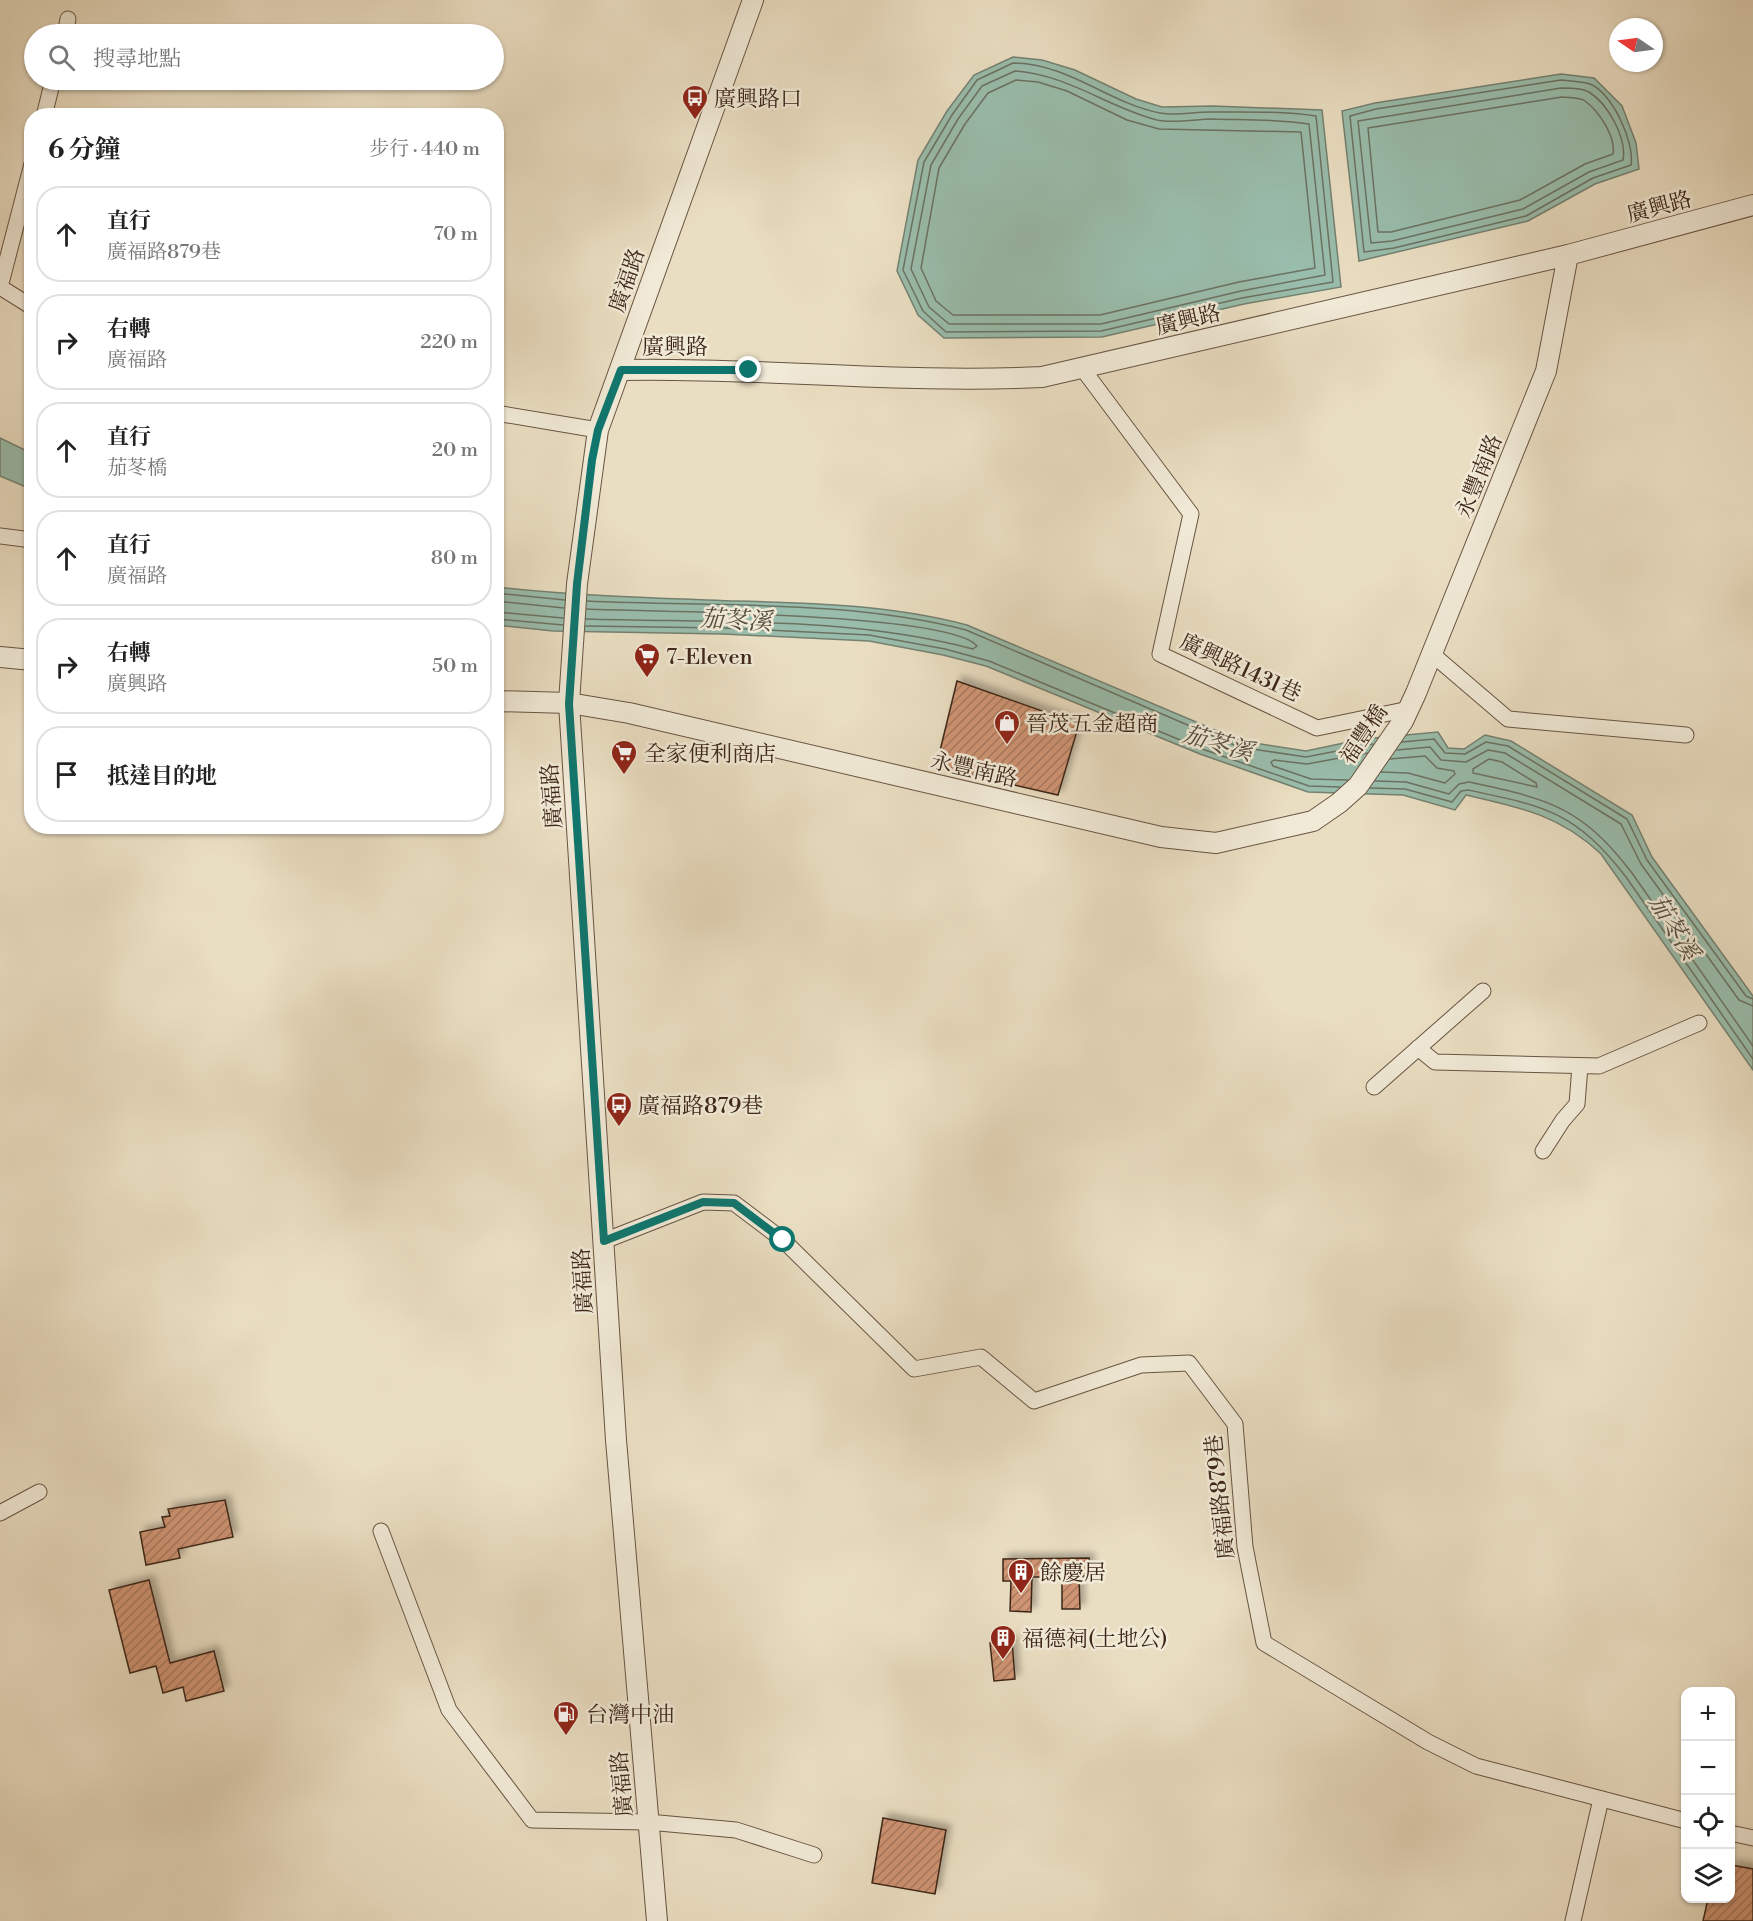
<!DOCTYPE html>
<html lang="zh-TW">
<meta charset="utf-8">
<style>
body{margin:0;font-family:"Libre Bodoni","Noto Serif TC",serif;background:#f6f6f6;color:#222}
.controls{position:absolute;right:18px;bottom:18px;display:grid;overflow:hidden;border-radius:12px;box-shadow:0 2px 4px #0004}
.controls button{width:54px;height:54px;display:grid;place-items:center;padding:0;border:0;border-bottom:2px solid #e0e0e0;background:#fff;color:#222;font:30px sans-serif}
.compass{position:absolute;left:1609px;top:18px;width:54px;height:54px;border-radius:50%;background:#fff;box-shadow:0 2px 4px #0004;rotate:283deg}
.stop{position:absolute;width:18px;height:18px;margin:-14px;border:4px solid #0f766e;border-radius:50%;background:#fff}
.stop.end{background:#0f766e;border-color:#fff;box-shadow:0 2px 6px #0008}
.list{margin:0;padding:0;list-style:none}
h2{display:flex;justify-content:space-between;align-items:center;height:78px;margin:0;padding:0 24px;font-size:26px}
h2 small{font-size:20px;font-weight:400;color:#767676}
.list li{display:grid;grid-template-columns:39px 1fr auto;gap:18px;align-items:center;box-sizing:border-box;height:96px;margin:0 12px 12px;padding:0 12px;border:2px solid #e0e0e0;border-radius:24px}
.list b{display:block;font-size:22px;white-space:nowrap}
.list p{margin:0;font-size:20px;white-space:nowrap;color:#767676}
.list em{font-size:20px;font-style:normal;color:#767676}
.icon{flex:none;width:33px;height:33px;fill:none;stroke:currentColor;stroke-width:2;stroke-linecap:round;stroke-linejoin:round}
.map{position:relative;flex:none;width:1753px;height:1921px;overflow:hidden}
.search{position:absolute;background:#fff;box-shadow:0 2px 4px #0004;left:24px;top:24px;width:480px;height:66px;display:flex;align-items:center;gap:15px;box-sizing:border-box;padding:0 21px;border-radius:33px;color:#767676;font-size:22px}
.panel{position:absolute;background:#fff;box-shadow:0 2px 4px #0004;left:24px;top:108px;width:480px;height:726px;border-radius:24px}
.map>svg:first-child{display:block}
</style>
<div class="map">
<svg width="1753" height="1921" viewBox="0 0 1753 1921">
<defs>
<pattern id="building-hatch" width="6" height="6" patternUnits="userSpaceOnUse" patternTransform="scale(1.5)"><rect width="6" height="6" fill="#cf9473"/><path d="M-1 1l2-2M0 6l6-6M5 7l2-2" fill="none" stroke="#a9795e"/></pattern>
<filter id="shadow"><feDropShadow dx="5" dy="-5" stdDeviation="3" flood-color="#0004"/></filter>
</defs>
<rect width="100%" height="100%" fill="#eadec2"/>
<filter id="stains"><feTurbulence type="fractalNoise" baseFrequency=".00333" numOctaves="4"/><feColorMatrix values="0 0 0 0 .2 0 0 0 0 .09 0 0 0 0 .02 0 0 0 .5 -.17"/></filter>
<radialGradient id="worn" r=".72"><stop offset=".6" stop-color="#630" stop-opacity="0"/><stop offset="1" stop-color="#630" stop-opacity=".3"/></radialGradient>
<g fill="#99bdac" stroke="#748171" stroke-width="1.5">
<path d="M1013,57L1042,60L1075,70L1136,99L1162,107L1213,106L1322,110L1341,287L1244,304L1102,337L944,338L918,315L897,271L918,160L947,111L974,75Z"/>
<path d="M1561,74L1594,78L1622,106L1636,143L1639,169L1595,184L1528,221L1359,261L1342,111L1375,103Z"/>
<path d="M0,438L31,453V489L0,476Z"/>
<path d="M497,587C577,596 657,598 737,601C815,603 892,605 967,625L1241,741L1306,751L1363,739L1438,732L1448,748L1464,749L1485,735L1511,741L1632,815L1652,857L1753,996V1070L1601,854C1560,815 1519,807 1466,795L1455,810L1403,795L1308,792L1200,754L986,666L943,655L869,641L723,634L553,631L497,625Z"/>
</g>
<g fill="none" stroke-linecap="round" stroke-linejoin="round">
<g stroke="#6b7262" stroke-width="1.5">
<path d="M1013,63C1070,64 1108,103 1160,113C1176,116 1194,112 1210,112C1244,112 1282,111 1316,116L1333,282L1242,298L1101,331L946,332L923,311L903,270L924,162L952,115L977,80Z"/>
<path d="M1015,71C1069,75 1107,107 1157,120C1174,124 1195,119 1213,119C1244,120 1278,119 1309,124L1325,275L1241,291L1101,324H949L929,307L911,269L931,165L958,119L982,86Z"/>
<path d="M1016,80L1038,82L1067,91L1127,120L1159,129L1301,132L1315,268L1239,282L1100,315H953L936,301L921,268L939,168L965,124L988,93Z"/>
<path d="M1561,80C1570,81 1581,81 1590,84C1612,92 1635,143 1631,165L1593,178L1526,216L1394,248L1364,252L1350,116L1376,109Z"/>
<path d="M1561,88C1569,88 1582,88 1589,92C1608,104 1627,138 1623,160L1589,172L1523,209L1392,241L1371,243L1358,121Z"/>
<path d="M1562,97C1569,98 1580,97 1585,101C1599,111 1616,137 1613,154L1585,164L1520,200L1391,232H1378L1368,128Z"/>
<path d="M496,593L565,600"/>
<path d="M496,601L564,608"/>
<path d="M587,601C709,607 848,599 966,630L1239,747L1306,757L1373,744"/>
<path d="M496,612L563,618"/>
<path d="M496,619L563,625"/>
<path d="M586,619C716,623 847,616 973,649L977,646C949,612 645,612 587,609"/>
<path d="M585,626L724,628L869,635L945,649L989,661L1202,749L1309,786L1340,787"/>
<path d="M1402,742L1434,739L1445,753L1465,754L1486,742L1508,746L1627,819L1647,860L1746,996L1753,999"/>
<path d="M1397,750L1430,747L1441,760L1466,762L1488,750L1505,753L1621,824L1641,864L1739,1000L1753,1006"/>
<path d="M1489,759L1502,762L1536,783L1537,787L1473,773V769Z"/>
<path d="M1381,772L1408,773L1445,783L1455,774L1454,771L1437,768L1425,756L1390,759"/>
<path d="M1348,780L1311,779L1273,766L1271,762L1274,760L1307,764L1367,753"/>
<path d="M1375,781L1406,782L1449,794L1459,784L1469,782C1548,799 1581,806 1632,873L1753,1046"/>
<path d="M1370,788L1405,789L1452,802L1461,791L1468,790C1545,806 1576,812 1626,877L1753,1059"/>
</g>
</g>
<g fill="url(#building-hatch)" stroke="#3d2619" stroke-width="1.5" filter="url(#shadow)">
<path d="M957,681L1079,724L1058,795L936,767Z"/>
<path d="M225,1500L233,1537L178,1549L180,1558L146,1565L140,1532L165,1527L162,1517L170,1516L168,1509Z"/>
<path d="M1089,1558V1576H1079L1080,1609H1062V1577H1032L1031,1612L1010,1611L1011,1581H1003V1559Z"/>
<path d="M149,1580L170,1663L214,1651L224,1691L186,1701L183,1687L163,1693L156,1666L130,1673L109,1590Z"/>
<path d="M1012,1641L1015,1679L994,1681L990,1643Z"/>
<path d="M883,1818L946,1830L935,1894L872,1883Z"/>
<path d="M1731,1865L1753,1869V1921H1703L1708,1899H1731Z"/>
</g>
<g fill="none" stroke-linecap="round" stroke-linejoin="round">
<defs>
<g id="minor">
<path d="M65,34L68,19"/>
<path d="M44,116L53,80"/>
<path d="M32,164L0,287L32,307"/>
<path d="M1082,368L1191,514L1160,654L1317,728L1409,709"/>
<path d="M496,413L598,430"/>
<path d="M0,536L32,540"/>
<path d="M1432,654L1508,719L1686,735"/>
<path d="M1418,1048L1435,1062L1599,1066L1699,1023"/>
<path d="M1374,1087L1483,991"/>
<path d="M1543,1151L1563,1120L1577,1104L1580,1066"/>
<path d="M604,1241L703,1202L734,1203L783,1240L914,1369L981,1357L1034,1401L1141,1365L1189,1363L1235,1424L1245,1547L1264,1643L1428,1742L1476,1766L1686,1821"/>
<path d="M0,1513L39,1492"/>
<path d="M381,1531L449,1710L532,1820L648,1822L736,1830L814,1855"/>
<path d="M1730,1833L1753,1838"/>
<path d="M1573,1921L1601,1799"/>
</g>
<g id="tertiary">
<path d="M621,370C761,367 902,384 1042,377L1568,255L1753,205"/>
<path d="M0,657L32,660"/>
<path d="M496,701L569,703L629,713L1161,837L1216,843L1313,821L1339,803L1358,786L1403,721L1416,693L1546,371L1568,255"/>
<path d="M657,1921L616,1440L569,703L577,584L598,430L753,0"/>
</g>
</defs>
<use href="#minor" stroke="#685443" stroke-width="17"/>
<use href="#tertiary" stroke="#685443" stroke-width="22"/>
<use href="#minor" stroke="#f1ead7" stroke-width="15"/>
<use href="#tertiary" stroke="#f1ead7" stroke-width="20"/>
</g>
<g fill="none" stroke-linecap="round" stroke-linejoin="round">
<path stroke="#0f766e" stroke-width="8" d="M749,370H621L598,430L592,460L577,584L569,704L604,1241L703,1202L734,1203L783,1240"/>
</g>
<defs>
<symbol id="bus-pin" viewBox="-11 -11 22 30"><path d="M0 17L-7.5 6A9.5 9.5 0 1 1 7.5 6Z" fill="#8f2418" stroke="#f1ead7"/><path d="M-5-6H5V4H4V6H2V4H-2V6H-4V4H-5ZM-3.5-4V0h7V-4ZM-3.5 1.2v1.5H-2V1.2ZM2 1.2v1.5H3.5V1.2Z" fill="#fff"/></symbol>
<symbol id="supermarket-pin" viewBox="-11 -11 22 30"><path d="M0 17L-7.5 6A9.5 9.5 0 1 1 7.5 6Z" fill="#8f2418" stroke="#f1ead7"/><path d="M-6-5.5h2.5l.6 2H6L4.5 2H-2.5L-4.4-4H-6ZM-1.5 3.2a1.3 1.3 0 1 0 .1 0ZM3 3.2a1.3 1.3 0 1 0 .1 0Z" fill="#fff"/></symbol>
<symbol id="shop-pin" viewBox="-11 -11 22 30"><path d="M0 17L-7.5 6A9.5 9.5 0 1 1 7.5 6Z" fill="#8f2418" stroke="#f1ead7"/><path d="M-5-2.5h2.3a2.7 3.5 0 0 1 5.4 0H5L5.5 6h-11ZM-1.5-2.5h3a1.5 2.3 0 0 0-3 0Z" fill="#fff"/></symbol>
<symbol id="building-pin" viewBox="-11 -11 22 30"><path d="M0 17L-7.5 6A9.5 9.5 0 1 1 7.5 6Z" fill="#8f2418" stroke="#f1ead7"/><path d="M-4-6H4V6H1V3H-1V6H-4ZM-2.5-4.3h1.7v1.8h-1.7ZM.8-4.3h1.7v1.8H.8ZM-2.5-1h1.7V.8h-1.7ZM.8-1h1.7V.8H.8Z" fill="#fff"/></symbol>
<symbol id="fuel-pin" viewBox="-11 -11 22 30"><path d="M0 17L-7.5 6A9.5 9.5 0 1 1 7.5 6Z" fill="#8f2418" stroke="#f1ead7"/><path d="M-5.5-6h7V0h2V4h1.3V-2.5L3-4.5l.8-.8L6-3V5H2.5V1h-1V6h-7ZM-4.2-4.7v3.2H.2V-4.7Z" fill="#fff"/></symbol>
</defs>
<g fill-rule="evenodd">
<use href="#bus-pin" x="680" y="83" width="30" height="40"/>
<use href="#supermarket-pin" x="632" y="641" width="30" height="40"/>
<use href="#shop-pin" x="992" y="708" width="30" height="40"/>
<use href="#supermarket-pin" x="609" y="738" width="30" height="40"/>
<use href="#bus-pin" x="604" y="1090" width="30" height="40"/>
<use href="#building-pin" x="1006" y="1557" width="30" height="40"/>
<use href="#building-pin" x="988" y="1623" width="30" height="40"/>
<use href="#fuel-pin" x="551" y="1699" width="30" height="40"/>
</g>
<g text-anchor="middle" stroke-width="5" stroke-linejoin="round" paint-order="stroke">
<g font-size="22" fill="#3d2619" stroke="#f1ead7" text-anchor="start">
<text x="714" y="106">廣興路口</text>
<text x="666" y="664">7-Eleven</text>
<text x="1026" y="731">晉茂五金超商</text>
<text x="644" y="761">全家便利商店</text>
<text x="638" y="1113">廣福路879巷</text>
<text x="1040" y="1580">餘慶居</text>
<text x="1022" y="1646">福德祠(土地公)</text>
<text x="586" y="1722">台灣中油</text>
</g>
<g font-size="22" fill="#3d2619" stroke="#f1ead7">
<text transform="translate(1659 206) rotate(-15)" y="8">廣興路</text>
<text transform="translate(626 280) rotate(-71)" y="8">廣福路</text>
<text transform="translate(1188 319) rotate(-13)" y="8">廣興路</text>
<text x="675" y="354">廣興路</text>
<text transform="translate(1478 476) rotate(-68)" y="8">永豐南路</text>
<text transform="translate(1241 667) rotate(25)" y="8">廣興路1431巷</text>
<text transform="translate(1363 734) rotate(-56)" y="8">福豐橋</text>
<text transform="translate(974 769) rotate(13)" y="8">永豐南路</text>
<text transform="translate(551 796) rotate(-94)" y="8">廣福路</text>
<text transform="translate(582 1281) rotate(-93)" y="8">廣福路</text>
<text transform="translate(1219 1497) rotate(-96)" y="8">廣福路879巷</text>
<text transform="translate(621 1784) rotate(-95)" y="8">廣福路</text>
</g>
<g font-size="24" font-style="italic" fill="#544c3e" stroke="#f1ead7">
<text transform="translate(736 620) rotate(3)" y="8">茄苳溪</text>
<text transform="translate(1218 743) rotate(16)" y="8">茄苳溪</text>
<text transform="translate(1674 927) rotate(58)" y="8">茄苳溪</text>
</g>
</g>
<rect width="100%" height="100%" filter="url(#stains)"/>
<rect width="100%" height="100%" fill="url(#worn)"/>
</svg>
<div class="controls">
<button>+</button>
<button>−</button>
<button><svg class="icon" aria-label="locate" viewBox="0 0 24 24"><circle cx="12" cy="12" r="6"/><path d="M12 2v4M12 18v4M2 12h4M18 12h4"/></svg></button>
<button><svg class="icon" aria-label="layers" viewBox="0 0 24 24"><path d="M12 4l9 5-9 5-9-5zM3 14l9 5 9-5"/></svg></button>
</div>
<svg class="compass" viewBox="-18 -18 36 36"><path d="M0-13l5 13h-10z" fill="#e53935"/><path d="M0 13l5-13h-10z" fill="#767676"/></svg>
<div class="stop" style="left:783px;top:1240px"></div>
<div class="stop end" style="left:749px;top:370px"></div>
<div class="search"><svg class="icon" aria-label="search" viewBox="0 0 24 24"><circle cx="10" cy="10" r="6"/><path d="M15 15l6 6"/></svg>搜尋地點</div>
<section class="panel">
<h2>6 分鐘<small>步行 · 440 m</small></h2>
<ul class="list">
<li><svg class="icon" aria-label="ahead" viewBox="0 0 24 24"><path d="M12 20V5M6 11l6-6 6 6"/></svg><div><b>直行</b><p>廣福路879巷</p></div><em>70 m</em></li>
<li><svg class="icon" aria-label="right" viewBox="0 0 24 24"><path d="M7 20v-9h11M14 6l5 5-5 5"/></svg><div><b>右轉</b><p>廣福路</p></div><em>220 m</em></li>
<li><svg class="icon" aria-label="ahead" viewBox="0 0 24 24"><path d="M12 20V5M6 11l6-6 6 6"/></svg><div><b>直行</b><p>茄苳橋</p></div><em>20 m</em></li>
<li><svg class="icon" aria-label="ahead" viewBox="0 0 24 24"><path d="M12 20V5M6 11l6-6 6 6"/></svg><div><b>直行</b><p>廣福路</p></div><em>80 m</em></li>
<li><svg class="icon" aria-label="right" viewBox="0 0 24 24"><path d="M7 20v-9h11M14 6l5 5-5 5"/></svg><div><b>右轉</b><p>廣興路</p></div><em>50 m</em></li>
<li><svg class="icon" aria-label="arrive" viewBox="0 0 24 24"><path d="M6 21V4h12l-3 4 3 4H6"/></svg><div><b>抵達目的地</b></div></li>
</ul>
</section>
</div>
